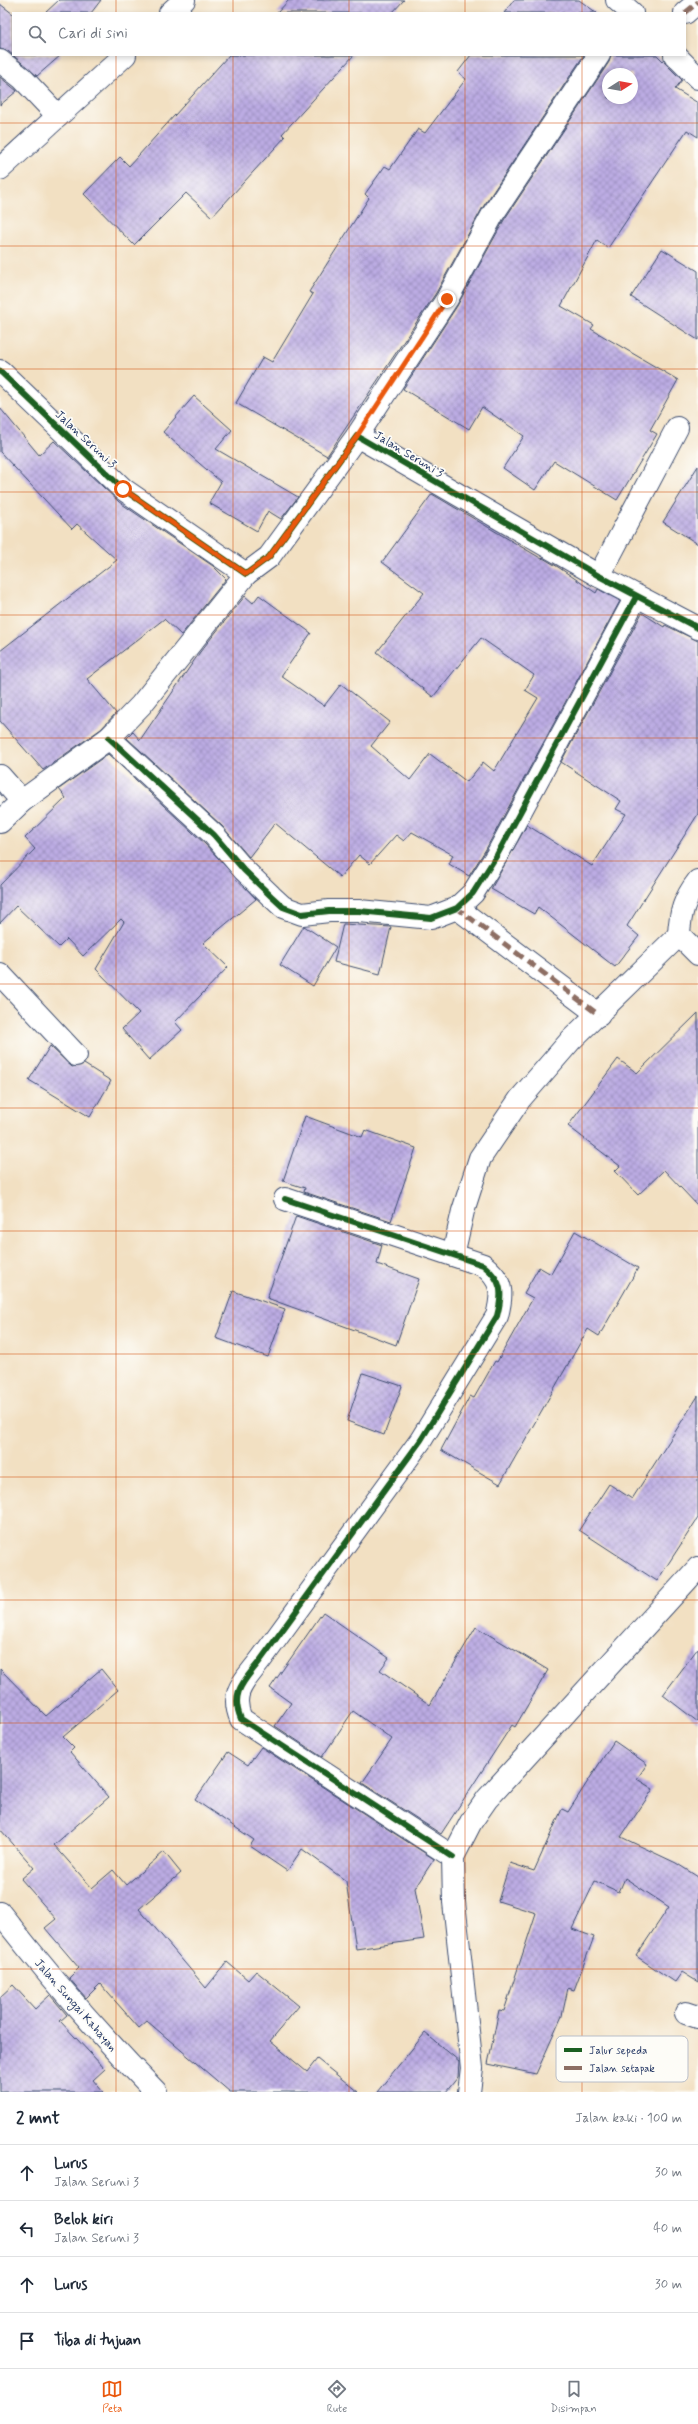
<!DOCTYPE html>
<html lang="id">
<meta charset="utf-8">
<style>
body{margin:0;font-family:Mynerve,sans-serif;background:#f2f2f3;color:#1f2937}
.compass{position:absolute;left:602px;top:68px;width:36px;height:36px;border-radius:50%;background:#fff;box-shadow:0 2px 6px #0003;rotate:79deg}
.stop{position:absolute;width:12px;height:12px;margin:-9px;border:3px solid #ea580c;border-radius:50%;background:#fff}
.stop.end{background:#ea580c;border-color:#fff;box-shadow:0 1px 4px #0008}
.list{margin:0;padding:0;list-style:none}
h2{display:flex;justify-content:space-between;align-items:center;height:52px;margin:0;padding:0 16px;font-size:17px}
h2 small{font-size:13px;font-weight:400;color:#747a83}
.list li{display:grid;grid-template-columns:26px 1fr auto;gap:12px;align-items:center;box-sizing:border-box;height:56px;padding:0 16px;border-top:1px solid #e0e1e3}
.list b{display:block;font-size:15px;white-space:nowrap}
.list p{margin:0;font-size:13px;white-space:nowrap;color:#747a83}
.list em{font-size:13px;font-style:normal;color:#747a83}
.icon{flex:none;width:22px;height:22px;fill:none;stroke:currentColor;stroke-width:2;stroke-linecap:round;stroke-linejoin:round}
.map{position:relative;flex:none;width:698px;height:2092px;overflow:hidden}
.search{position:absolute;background:#fff;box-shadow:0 2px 6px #0003;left:12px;right:12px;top:12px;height:44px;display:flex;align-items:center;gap:10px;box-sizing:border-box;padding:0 14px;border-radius:0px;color:#747a83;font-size:15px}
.sheet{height:276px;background:#fff}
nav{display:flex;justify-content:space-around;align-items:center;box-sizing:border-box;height:56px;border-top:1px solid #e0e1e3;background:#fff;font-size:11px;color:#747a83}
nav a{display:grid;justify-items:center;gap:2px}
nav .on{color:#ea580c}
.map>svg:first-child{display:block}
</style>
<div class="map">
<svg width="698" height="2092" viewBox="0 0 698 2092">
<defs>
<pattern id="building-cross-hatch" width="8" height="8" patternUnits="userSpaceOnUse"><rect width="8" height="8" fill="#bcace3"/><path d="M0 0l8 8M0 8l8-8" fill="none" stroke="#988cbb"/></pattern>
</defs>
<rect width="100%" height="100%" fill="#fdfcf7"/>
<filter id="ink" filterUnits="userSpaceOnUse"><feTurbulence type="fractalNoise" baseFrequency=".025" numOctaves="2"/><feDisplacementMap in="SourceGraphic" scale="8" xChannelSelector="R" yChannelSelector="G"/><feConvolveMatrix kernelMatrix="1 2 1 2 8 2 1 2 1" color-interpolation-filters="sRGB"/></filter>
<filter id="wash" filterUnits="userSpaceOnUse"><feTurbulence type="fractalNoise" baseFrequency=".012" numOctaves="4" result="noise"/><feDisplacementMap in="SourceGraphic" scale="16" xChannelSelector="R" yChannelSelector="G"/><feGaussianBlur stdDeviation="0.9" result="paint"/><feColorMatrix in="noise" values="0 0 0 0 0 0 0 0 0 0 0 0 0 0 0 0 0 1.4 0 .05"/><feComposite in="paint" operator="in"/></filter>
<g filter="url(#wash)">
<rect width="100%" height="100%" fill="#f2e0c2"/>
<g id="blocks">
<g fill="url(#building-cross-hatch)" fill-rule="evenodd">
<path d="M59,0H101L91,13H45Z"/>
<path d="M289,0H404L392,13H277Z"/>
<path d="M514,0H579L597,13H504Z"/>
<path d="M0,4L13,14V55H61L37,76L8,51L0,49Z"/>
<path d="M229,55H354L282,134L285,137L212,217L186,193L134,245L84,194L120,157L129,166Z"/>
<path d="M471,55H584L483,207L436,293L327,456L236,403L263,357L272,362L313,294L309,292L369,198L365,194L385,166L390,169L418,129L425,133L466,79L458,72Z"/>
<path d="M611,55H657L682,80L675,89L698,103V137L687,130L608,248L597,240L561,306L594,325L591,329L678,380L650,430L657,434L617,500L554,461L535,490L503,468L524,436L482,407L469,429L403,389L457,306L504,220L609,62ZM608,74H632V98H608Z"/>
<path d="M0,77L17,91L0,105Z"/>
<path d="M662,249L698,271V340L631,297Z"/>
<path d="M194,396L232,430L216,449L298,497L281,519L268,511L257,531L209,503L221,482L163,432Z"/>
<path d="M0,408L39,455L54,441L119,502L213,566L226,579L181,635L164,619L87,679L116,713L101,729L43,770L0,721V651L117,560L77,524L72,529L0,452Z"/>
<path d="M698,466V544L663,522Z"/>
<path d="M432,494L542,559L543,558L558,567L596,593L598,589L620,601L486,849L469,876L449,864L453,855L412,832L404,841L396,835L370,864L359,855L340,877L275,823L249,857L222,826L127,738L133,732L140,740L200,652L245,596L253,603L259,595L311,633L281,676L324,706L341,684L390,722L371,746L410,780L430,754L467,782L483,762L494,771L538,698L525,690L534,675L481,638L433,697L377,652L424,593L382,562Z"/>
<path d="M642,613L664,627L665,625L698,641V814L627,926L639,936L615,967L538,907L534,914L491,889L527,825L592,866L626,814L616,809L621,801L561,762Z"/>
<path d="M108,754L205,844L256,899L203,943L228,967L175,1022L182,1030L149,1060L122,1029L139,1013L96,969L124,922L121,919L83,956L67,939L59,947L16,906L0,923V885L35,849L25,838L66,798L59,789Z"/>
<path d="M343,924L391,927L380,974L334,962Z"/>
<path d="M304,926L336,947L313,986L280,965Z"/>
<path d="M698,1013V1206L664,1170L638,1195L615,1171L620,1166L568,1126L618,1059L637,1073Z"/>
<path d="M50,1046L72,1067L84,1064L111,1081L90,1117L29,1080Z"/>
<path d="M305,1116L362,1137L365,1130L416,1148L391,1221L304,1192L305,1188L283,1181Z"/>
<path d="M296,1216L382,1245L377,1264L419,1279L396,1345L267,1298Z"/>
<path d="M575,1231L638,1268L599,1336L588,1329L500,1484L441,1450L470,1396L474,1398L495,1361L497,1362L533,1298L524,1293L539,1267L551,1274Z"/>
<path d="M233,1291L285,1309L268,1357L216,1338Z"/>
<path d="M363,1373L402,1386L384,1435L347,1421Z"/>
<path d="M698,1396V1518L657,1581L579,1530L609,1484L632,1499Z"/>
<path d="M323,1612L389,1658L380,1670L430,1705L476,1627L548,1670L515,1727L512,1725L441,1834L362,1783L392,1739L353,1711L322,1757L275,1726L291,1703L270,1688Z"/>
<path d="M698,1648V1722L663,1695Z"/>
<path d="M0,1669L46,1716L101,1669L118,1690L63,1737L74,1748L70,1752L109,1797L54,1845L92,1888L113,1870L126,1885L164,1852L181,1873L139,1909L206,1988L227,1962L248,1980L256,1971L299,2006L270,2041L307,2072L317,2059L358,2092H230L147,2021L139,2028L100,1984L86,1998L69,1978L79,1968L45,1928L56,1919L21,1879L34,1868L0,1829Z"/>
<path d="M614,1741L647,1764L637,1779L653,1789L621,1837L676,1863L698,1877V1982L682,1972L675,1982L636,1956L669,1907L625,1878L619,1892L595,1881L572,1929L594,1937L574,1990L568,1988L562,2016L536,2074L488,2064L499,2010L504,2011L536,1913L498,1901L510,1863L534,1871L562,1809L568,1812Z"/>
<path d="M261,1747L434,1859L415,1888L424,1939L356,1949L346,1881L302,1849L287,1871L250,1846L254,1840L195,1800L228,1752L248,1765Z"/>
<path d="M13,1985L35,2009L50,1995L67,2015L60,2021L105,2069L93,2080L103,2092H0V1997Z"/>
<path d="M425,2033L459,2061L458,2077L446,2092H377Z"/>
</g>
</g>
</g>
<g filter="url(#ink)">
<use href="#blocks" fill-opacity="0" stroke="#3b4a6d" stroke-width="1"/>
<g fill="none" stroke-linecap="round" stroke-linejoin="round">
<defs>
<g id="minor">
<path d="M617,0L632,13"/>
<path d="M170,13L184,0"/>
<path d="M685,13L698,2"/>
<path d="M675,55L698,78"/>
<path d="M0,61L22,78L58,116"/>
<path d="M0,169L125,55"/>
<path d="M0,371L123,489L246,574L269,557L357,436L599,576L698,628"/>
<path d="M357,436L447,299L493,214L599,55"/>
<path d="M599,576L677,428"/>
<path d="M109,738L214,835L244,870L271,896L283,907L302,914L329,911H359L431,918L457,908L473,893L497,855L636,597"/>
<path d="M0,776L22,801"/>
<path d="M0,822L22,801L109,738L141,705L246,574"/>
<path d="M698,881C684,899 680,913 679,935L698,954"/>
<path d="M457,908L599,1015"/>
<path d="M0,974L76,1055"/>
<path d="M285,1199L483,1265C503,1281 503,1293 497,1316L421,1440L262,1658C246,1680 229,1691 241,1719L453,1857"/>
<path d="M453,1255L463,1211L480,1158L520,1099L571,1040L679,935"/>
<path d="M0,1913C49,1976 100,2035 156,2092"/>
<path d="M686,2013L698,2017"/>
<path d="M469,2092L472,2068L454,1902L453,1857L471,1822L487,1799L698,1568"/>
</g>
</defs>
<use href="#minor" stroke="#3b4a6d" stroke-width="24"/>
<use href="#minor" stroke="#fff" stroke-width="22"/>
<g stroke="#8d6e63" stroke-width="5" stroke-dasharray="10 5" stroke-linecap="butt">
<path d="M685,13L698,2"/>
<path d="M455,909L457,908L599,1015"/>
</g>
<defs>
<g id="cycleway">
<path d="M0,371L123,489L246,574L269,557L357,436L599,576L698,628"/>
<path d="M109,738L214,835L244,870L271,896L283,907L302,914L329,911H359L431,918L457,908L473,893L497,855L636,597"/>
<path d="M285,1199L483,1265C503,1281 503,1293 497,1316L421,1440L262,1658C246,1680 229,1691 241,1719L453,1857"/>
</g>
</defs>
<use href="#cycleway" stroke="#fdfcf7" stroke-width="8"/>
<use href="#cycleway" stroke="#1b5e20" stroke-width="6"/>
</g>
</g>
<g fill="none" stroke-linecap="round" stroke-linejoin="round" filter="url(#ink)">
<path stroke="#ea580c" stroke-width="5" d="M123,489L246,574L269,557L357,436L447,299"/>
</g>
<path fill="none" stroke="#d45514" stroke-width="1" stroke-opacity="0.55" d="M116,0V13M233,0V13M349,0V13M465,0V13M582,0V13M116,55V2092M233,55V2092M349,55V2092M465,55V2092M582,55V2092M0,123H698M0,246H698M0,369H698M0,492H698M0,615H698M0,738H698M0,861H698M0,984H698M0,1108H698M0,1231H698M0,1354H698M0,1477H698M0,1600H698M0,1723H698M0,1846H698M0,1969H698"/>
<g text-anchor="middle" stroke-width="3.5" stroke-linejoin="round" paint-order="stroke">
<g font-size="12" fill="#1b2f5e" stroke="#fdfcf7">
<text transform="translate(86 439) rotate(43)" y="4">Jalan Seruni 3</text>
<text transform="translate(409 454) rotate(31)" y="4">Jalan Seruni 3</text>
<text transform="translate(76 2005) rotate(49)" y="4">Jalan Sungai Kahayan</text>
</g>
</g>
<rect x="556" y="2036" width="132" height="46" rx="6" fill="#fdfcf7" stroke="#b9bec9" stroke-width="1"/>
<rect x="564" y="2048" width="18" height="4" fill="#1b5e20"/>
<rect x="564" y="2066" width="18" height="4" fill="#8d6e63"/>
<g font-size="11" fill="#1b2f5e">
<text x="589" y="2054">Jalur sepeda</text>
<text x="589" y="2072">Jalan setapak</text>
</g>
</svg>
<svg class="compass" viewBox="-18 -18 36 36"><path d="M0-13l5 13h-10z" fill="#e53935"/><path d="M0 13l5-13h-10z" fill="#747a83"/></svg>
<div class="stop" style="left:123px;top:489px"></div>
<div class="stop end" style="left:447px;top:299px"></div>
<div class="search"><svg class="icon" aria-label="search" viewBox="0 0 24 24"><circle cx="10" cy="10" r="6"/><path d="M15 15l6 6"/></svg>Cari di sini</div>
</div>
<section class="sheet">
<h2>2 mnt<small>Jalan kaki · 100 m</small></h2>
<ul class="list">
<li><svg class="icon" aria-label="ahead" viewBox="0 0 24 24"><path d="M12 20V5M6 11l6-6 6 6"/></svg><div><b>Lurus</b><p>Jalan Seruni 3</p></div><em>30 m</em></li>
<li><svg class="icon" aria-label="left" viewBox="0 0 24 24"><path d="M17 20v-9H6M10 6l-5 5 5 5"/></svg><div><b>Belok kiri</b><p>Jalan Seruni 3</p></div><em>40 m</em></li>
<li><svg class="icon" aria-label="ahead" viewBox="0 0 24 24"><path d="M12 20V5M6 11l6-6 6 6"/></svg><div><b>Lurus</b></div><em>30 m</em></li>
<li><svg class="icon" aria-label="arrive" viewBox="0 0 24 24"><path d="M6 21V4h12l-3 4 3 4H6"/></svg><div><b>Tiba di tujuan</b></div></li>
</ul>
</section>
<nav>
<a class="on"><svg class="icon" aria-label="map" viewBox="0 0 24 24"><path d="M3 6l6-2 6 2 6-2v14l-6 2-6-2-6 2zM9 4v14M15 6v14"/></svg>Peta</a>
<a><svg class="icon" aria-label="directions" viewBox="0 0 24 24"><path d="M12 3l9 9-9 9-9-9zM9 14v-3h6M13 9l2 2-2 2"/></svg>Rute</a>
<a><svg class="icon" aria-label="saved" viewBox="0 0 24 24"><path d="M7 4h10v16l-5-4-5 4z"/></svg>Disimpan</a>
</nav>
